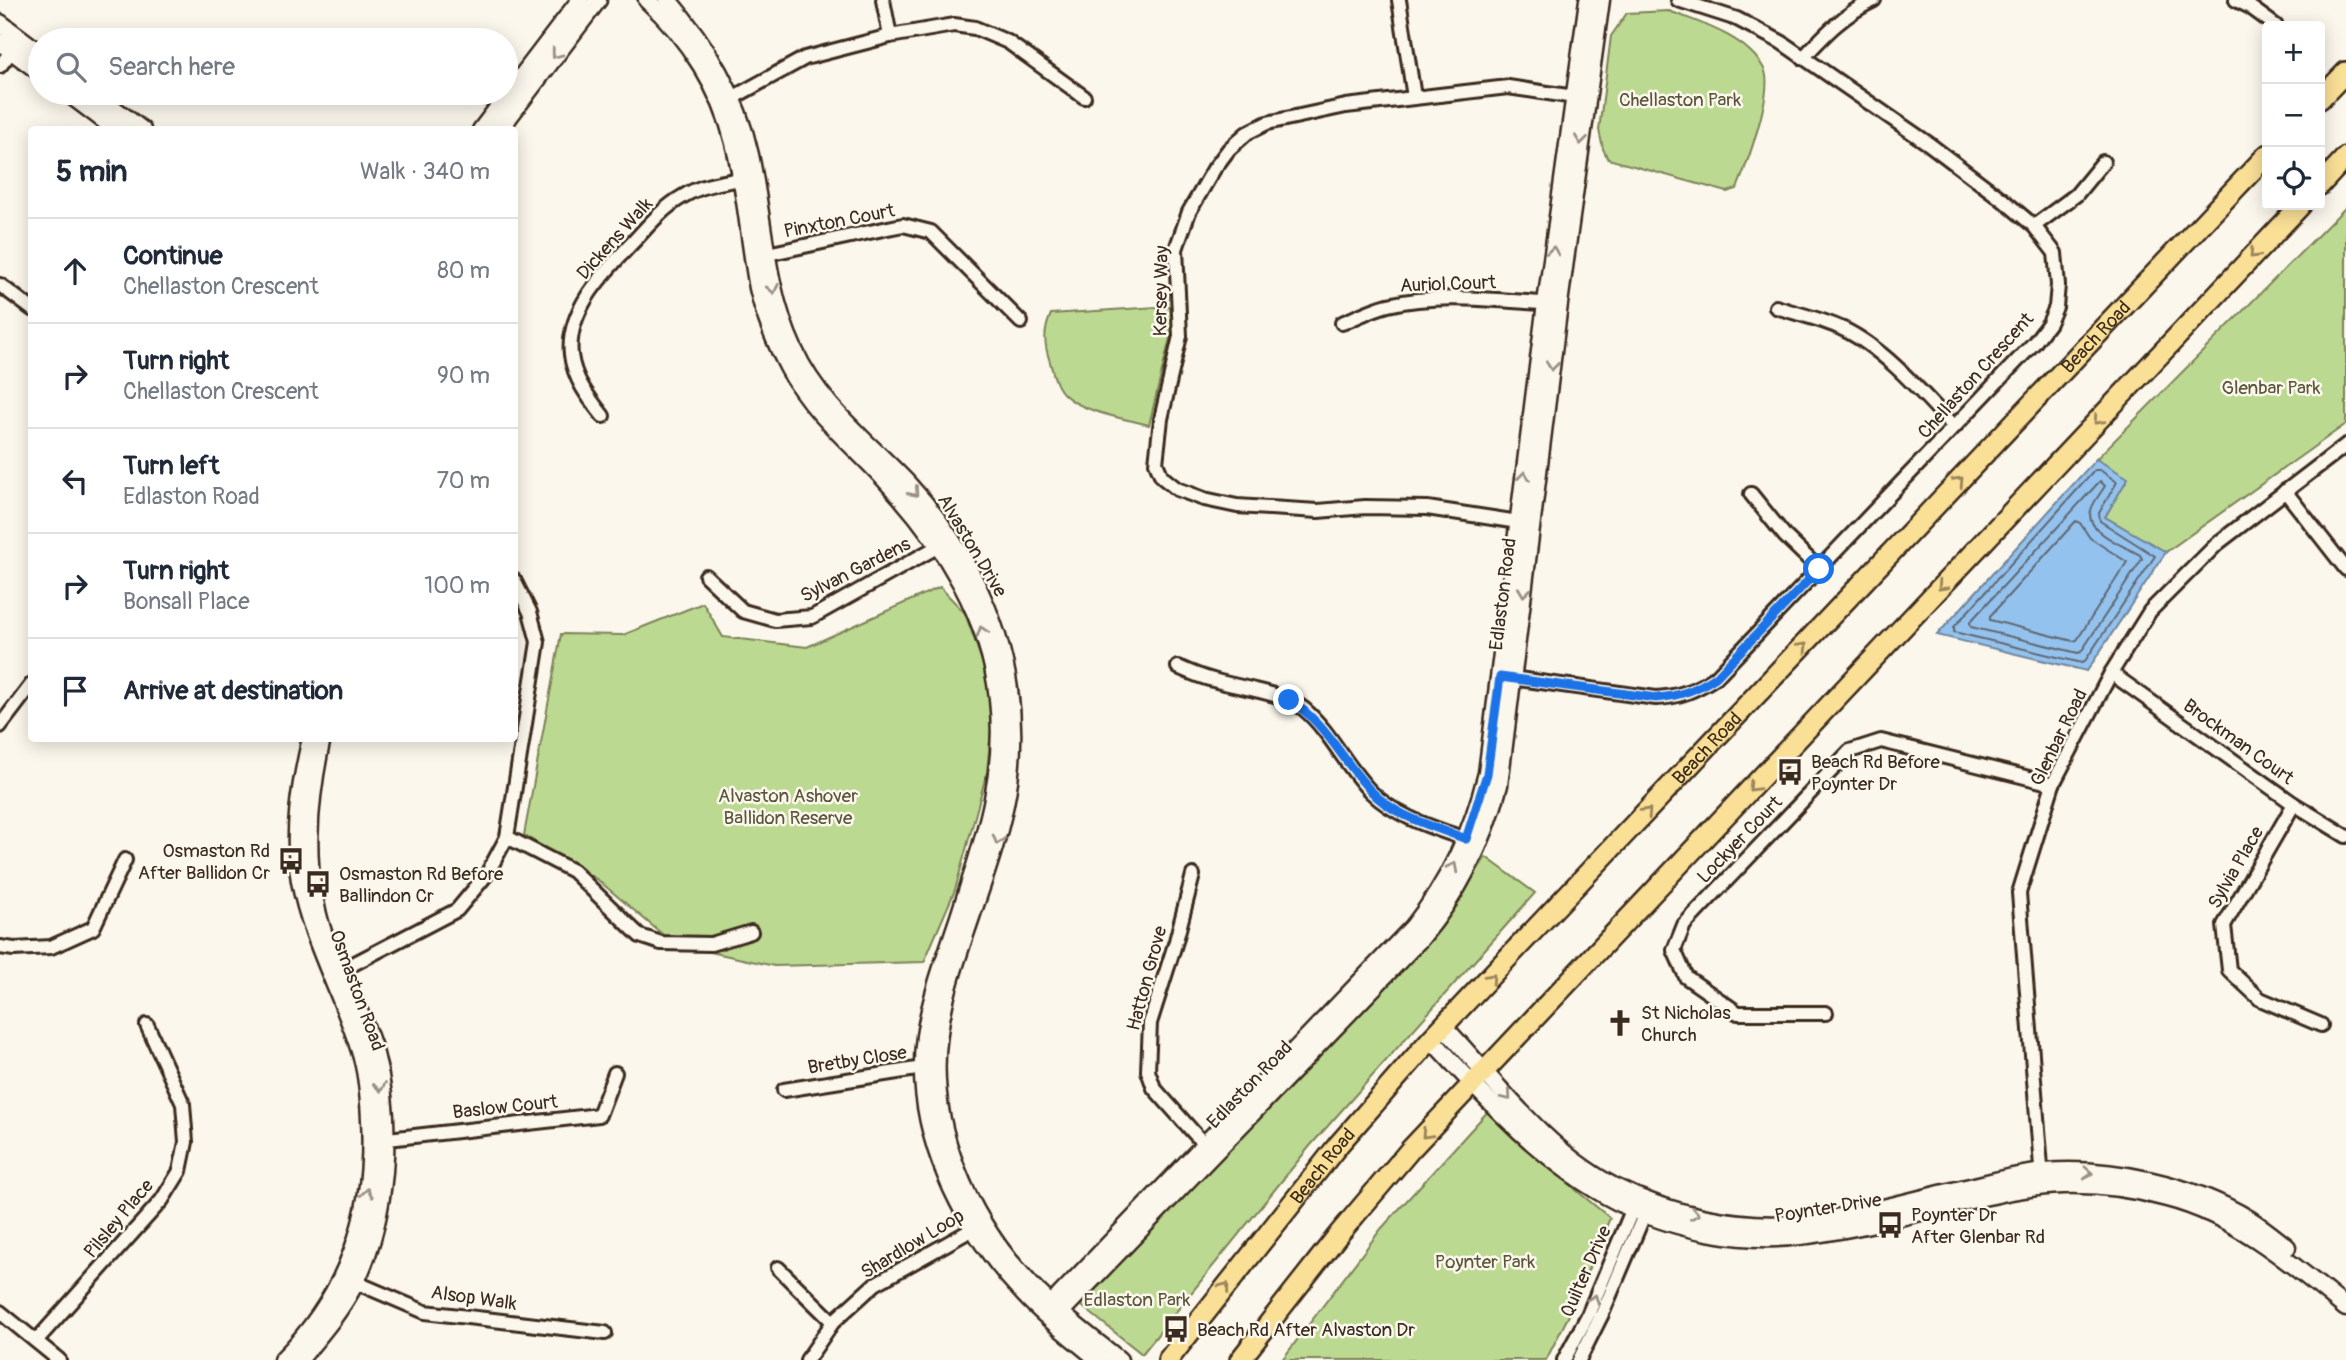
<!DOCTYPE html>
<meta charset="utf-8">
<style>
body{margin:0;font-family:Pangolin,sans-serif;background:#f2f2f3;color:#1f2937}
.controls{position:absolute;right:21px;top:21px;display:grid;overflow:hidden;border-radius:7px;box-shadow:0 4px 18px #0003}
.controls button{width:63px;height:63px;display:grid;place-items:center;padding:0;border:0;border-bottom:2px solid #e0e1e3;background:#fff;color:#1f2937;font:35px sans-serif}
.stop{position:absolute;width:21px;height:21px;margin:-16px;border:5px solid #1a73e8;border-radius:50%;background:#fff}
.stop.end{background:#1a73e8;border-color:#fff;box-shadow:0 2px 7px #0008}
.list{margin:0;padding:0;list-style:none}
h2{display:flex;justify-content:space-between;align-items:center;height:91px;margin:0;padding:0 28px;font-size:30px}
h2 small{font-size:23px;font-weight:400;color:#747a83}
.list li{display:grid;grid-template-columns:46px 1fr auto;gap:21px;align-items:center;box-sizing:border-box;height:105px;padding:0 28px;border-top:2px solid #e0e1e3}
.list b{display:block;font-size:26px;white-space:nowrap}
.list p{margin:0;font-size:23px;white-space:nowrap;color:#747a83}
.list em{font-size:23px;font-style:normal;color:#747a83}
.icon{flex:none;width:38px;height:38px;fill:none;stroke:currentColor;stroke-width:2;stroke-linecap:round;stroke-linejoin:round}
.map{position:relative;flex:none;width:2346px;height:1360px;overflow:hidden}
.search{position:absolute;background:#fff;box-shadow:0 4px 18px #0003;left:28px;top:28px;width:490px;height:77px;display:flex;align-items:center;gap:18px;box-sizing:border-box;padding:0 24px;border-radius:38px;color:#747a83;font-size:26px}
.panel{position:absolute;background:#fff;box-shadow:0 4px 18px #0003;left:28px;top:126px;width:490px;height:616px;border-radius:7px}
.map>svg:first-child{display:block}
</style>
<div class="map">
<svg width="2346" height="1360" viewBox="0 0 2346 1360">
<rect width="100%" height="100%" fill="#fbf7ec"/>
<filter id="ink" filterUnits="userSpaceOnUse"><feTurbulence type="fractalNoise" baseFrequency=".0143" numOctaves="2"/><feDisplacementMap in="SourceGraphic" scale="14" xChannelSelector="R" yChannelSelector="G"/><feConvolveMatrix kernelMatrix="1 2 1 2 8 2 1 2 1" color-interpolation-filters="sRGB"/></filter>
<g filter="url(#ink)">
<g fill="#bcd991" stroke="#7c8258" stroke-width="2">
<path d="M1669,11C1701,23 1747,37 1764,69C1775,89 1746,166 1737,189L1727,192L1608,159L1603,149L1599,130L1611,36L1627,13Z"/>
<path d="M2346,207V424L2166,552L2105,517L2127,478L2096,459Z"/>
<path d="M1172,306V330L1149,425C1126,419 1083,412 1066,396C1056,388 1053,373 1050,362C1044,344 1043,332 1051,314Z"/>
<path d="M940,587L965,613L994,696L987,772L955,890L924,962L774,966L674,944L598,880L524,835L561,634L623,635L703,603L723,637L807,647Z"/>
<path d="M1486,857L1535,893L1310,1146L1142,1354L1078,1303L1438,928Z"/>
<path d="M1490,1109L1576,1190L1610,1218L1569,1315L1546,1360H1282L1381,1229Z"/>
</g>
<path fill="#94c2ee" stroke="#70859b" stroke-width="2" d="M2096,459L2128,478L2105,517L2166,552L2087,671L1937,635Z"/>
<g fill="none" stroke-linecap="round" stroke-linejoin="round">
<g stroke="#5f6771" stroke-width="2">
<path d="M2095,470H2100L2117,482L2099,513L2100,521L2155,556L2085,661L2082,663L1954,632V627Z"/>
<path d="M2100,481L2105,486C2100,494 2094,501 2091,510C2083,531 2126,547 2140,555L2142,559L2081,652L2078,653L1971,627L1970,622Z"/>
<path d="M2076,521L2080,523L2090,538L2127,562L2077,640L2073,641L1990,620V616Z"/>
</g>
<defs>
<g id="minor">
<path d="M883,0L890,36"/>
<path d="M1399,0L1414,97"/>
<path d="M2236,0L2250,7L2276,26"/>
<path d="M1803,58C1825,34 1844,14 1874,0"/>
<path d="M0,66L17,44"/>
<path d="M725,102L805,58L890,36L954,25L975,28L1008,42L1084,97"/>
<path d="M2034,226L2076,195L2103,162"/>
<path d="M758,256L888,228L903,225L931,232L1021,322"/>
<path d="M0,285L32,309"/>
<path d="M1776,307C1798,314 1822,319 1843,329C1885,349 1923,394 1954,427"/>
<path d="M1342,323C1357,317 1372,309 1388,305C1438,292 1503,301 1555,304"/>
<path d="M603,416C588,397 574,379 571,355C566,309 606,271 634,241C649,225 663,208 682,197C702,184 725,182 748,178"/>
<path d="M2285,491L2346,569"/>
<path d="M1751,494L1785,536L1819,569"/>
<path d="M1525,523L1427,508L1365,507L1318,511L1237,506L1204,499L1177,489L1162,477L1156,463L1161,419L1180,336L1176,249L1189,212L1214,169L1229,149L1247,133L1267,123L1346,106L1508,87L1581,98"/>
<path d="M706,576L743,611L775,620L812,617L944,543"/>
<path d="M1178,667C1189,672 1201,677 1213,680C1239,688 1282,692 1304,709C1331,732 1346,767 1371,792C1397,818 1438,829 1471,841"/>
<path d="M2111,673L2294,804L2346,836"/>
<path d="M1504,677L1656,698C1680,697 1696,690 1716,677L2034,343L2049,323L2056,307L2058,285L2055,253L2034,226L2003,200L1929,144L1781,42L1737,19L1678,0"/>
<path d="M0,726L32,684"/>
<path d="M2294,804L2224,925L2229,970L2260,999L2321,1025"/>
<path d="M507,837L573,871L640,936L661,943L711,944L751,932"/>
<path d="M1193,875L1176,941L1150,1023L1148,1071L1154,1088L1210,1151"/>
<path d="M0,947L14,949L51,947L93,928L125,860"/>
<path d="M334,974L457,910L487,874L507,837L538,642L530,612L514,580"/>
<path d="M1826,1013H1738L1686,977L1674,950L1684,925L1850,751L1881,741L2053,784"/>
<path d="M784,1090L929,1067"/>
<path d="M379,1140L599,1115L615,1073"/>
<path d="M2042,1179L2019,893L2053,784L2111,673L2150,611L2218,543L2346,445"/>
<path d="M778,1268L833,1322"/>
<path d="M348,1279L425,1312L605,1333"/>
<path d="M0,1312L59,1360"/>
<path d="M36,1341L162,1200L180,1171L186,1142L183,1104L147,1025"/>
<path d="M807,1360L833,1322L875,1284L980,1225"/>
<path d="M1564,1360L1588,1315L1636,1201"/>
<path d="M1579,1360L1602,1314L1647,1208"/>
</g>
<g id="tertiary">
<path d="M647,0C688,37 721,89 734,143C746,190 749,240 758,288C764,315 775,342 788,367C812,413 854,445 888,483C943,542 990,617 998,699C1007,778 982,844 959,917C946,956 931,995 925,1036C912,1130 961,1227 1024,1294C1047,1319 1074,1339 1099,1360"/>
<path d="M668,0C707,46 737,95 750,155C764,220 765,288 794,350C819,405 867,441 908,484C959,539 999,615 1009,689C1021,773 999,836 972,914C959,953 944,992 939,1033C926,1124 968,1220 1031,1285C1058,1313 1089,1336 1119,1360"/>
<path d="M0,23L40,53"/>
<path d="M0,42L40,72"/>
<path d="M68,93L117,130"/>
<path d="M93,93L142,130"/>
<path d="M481,130L580,0"/>
<path d="M499,130L598,0"/>
<path d="M1444,1027C1495,1081 1546,1151 1613,1186C1668,1214 1740,1230 1802,1223C1855,1217 1906,1202 1957,1190C1986,1184 2016,1174 2045,1172C2112,1167 2191,1184 2249,1219C2262,1227 2274,1237 2287,1247"/>
<path d="M1431,1039C1486,1099 1545,1165 1618,1202C1674,1230 1746,1245 1808,1235C1859,1228 1909,1215 1958,1203C1992,1195 2028,1186 2063,1185C2097,1184 2134,1189 2167,1198C2237,1216 2291,1263 2346,1308"/>
<path d="M1045,1311L1413,927C1450,881 1473,830 1487,773L1546,303L1588,0"/>
<path d="M1053,1320L1421,938C1459,893 1484,842 1499,785L1559,304L1601,0"/>
<path d="M282,1360C349,1293 375,1213 370,1119C369,1097 367,1071 360,1051C342,993 311,940 300,881C292,832 300,786 311,738"/>
<path d="M299,1360C319,1336 341,1311 355,1283C387,1219 394,1123 375,1054C367,1026 353,998 341,971C336,958 328,945 323,932C302,868 308,803 322,738"/>
</g>
<g id="primary">
<path d="M2320,99L2346,72"/>
<path d="M2320,185L2346,157"/>
<path id="s1" d="M1168,1360L1339,1144L1431,1039L2267,155"/>
<path d="M1240,1360L1339,1234L1410,1150L2301,205"/>
</g>
</defs>
<use href="#minor" stroke="#3b2a1e" stroke-width="18"/>
<use href="#tertiary" stroke="#3b2a1e" stroke-width="21"/>
<use href="#primary" stroke="#3b2a1e" stroke-width="24"/>
<use href="#minor" stroke="#fbf7ec" stroke-width="12"/>
<use href="#tertiary" stroke="#fbf7ec" stroke-width="16"/>
<use href="#primary" stroke="#fadf96" stroke-width="19"/>
</g>
<defs><path id="oneway-chevron" d="M-2-3.5L2.5 0L-2 3.5" fill="none" stroke-width="1.6" stroke-linecap="round" stroke-linejoin="round" transform="scale(1.75)"/></defs>
<g stroke="#9b9085">
<use href="#oneway-chevron" transform="translate(556 54) rotate(127)"/>
<use href="#oneway-chevron" transform="translate(1581 140) rotate(97)"/>
<use href="#oneway-chevron" transform="translate(1553 251) rotate(-82)"/>
<use href="#oneway-chevron" transform="translate(773 289) rotate(78)"/>
<use href="#oneway-chevron" transform="translate(1552 366) rotate(97)"/>
<use href="#oneway-chevron" transform="translate(1524 476) rotate(-83)"/>
<use href="#oneway-chevron" transform="translate(914 492) rotate(49)"/>
<use href="#oneway-chevron" transform="translate(1524 592) rotate(97)"/>
<use href="#oneway-chevron" transform="translate(982 631) rotate(-108)"/>
<use href="#oneway-chevron" transform="translate(998 840) rotate(106)"/>
<use href="#oneway-chevron" transform="translate(1453 867) rotate(-63)"/>
<use href="#oneway-chevron" transform="translate(380 1087) rotate(81)"/>
<use href="#oneway-chevron" transform="translate(1507 1096) rotate(49)"/>
<use href="#oneway-chevron" transform="translate(2088 1173) rotate(3)"/>
<use href="#oneway-chevron" transform="translate(367 1193) rotate(-82)"/>
<use href="#oneway-chevron" transform="translate(1695 1214) rotate(12)"/>
<use href="#oneway-chevron" transform="translate(1594 1299) rotate(-68)"/>
</g>
<g stroke="#9a845a">
<use href="#oneway-chevron" transform="translate(2254 254) rotate(133)"/>
<use href="#oneway-chevron" transform="translate(2098 420) rotate(133)"/>
<use href="#oneway-chevron" transform="translate(1959 481) rotate(-47)"/>
<use href="#oneway-chevron" transform="translate(1942 586) rotate(133)"/>
<use href="#oneway-chevron" transform="translate(1803 647) rotate(-47)"/>
<use href="#oneway-chevron" transform="translate(1753 787) rotate(133)"/>
<use href="#oneway-chevron" transform="translate(1647 812) rotate(-47)"/>
<use href="#oneway-chevron" transform="translate(1491 978) rotate(-47)"/>
<use href="#oneway-chevron" transform="translate(1426 1134) rotate(134)"/>
<use href="#oneway-chevron" transform="translate(1225 1287) rotate(-52)"/>
</g>
</g>
<g fill="none" stroke-linecap="round" stroke-linejoin="round" filter="url(#ink)">
<path stroke="#1a73e8" stroke-width="9" d="M1289,700C1326,722 1342,761 1371,791C1396,818 1434,826 1466,839L1487,774L1500,677L1656,698C1680,696 1696,690 1716,677L1819,569"/>
</g>
<defs>
<symbol id="bus-bare" viewBox="-9 -9 18 18"><path d="M-5-6H5V4H4V6H2V4H-2V6H-4V4H-5ZM-3.5-4V0h7V-4ZM-3.5 1.2v1.5H-2V1.2ZM2 1.2v1.5H3.5V1.2Z" fill="#3b2a1e" stroke="#fbf7ec" stroke-width="2.5" paint-order="stroke"/></symbol>
<symbol id="church-bare" viewBox="-9 -9 18 18"><path d="M-1.2-6h2.4v3.5h3.3v2.4h-3.3V6h-2.4V-.1h-3.3v-2.4h3.3Z" fill="#3b2a1e" stroke="#fbf7ec" stroke-width="2.5" paint-order="stroke"/></symbol>
</defs>
<g fill-rule="evenodd">
<use href="#bus-bare" x="1771" y="753" width="38" height="38"/>
<use href="#bus-bare" x="272" y="842" width="38" height="38"/>
<use href="#bus-bare" x="299" y="865" width="38" height="38"/>
<use href="#church-bare" x="1601" y="1004" width="38" height="38"/>
<use href="#bus-bare" x="1871" y="1206" width="38" height="38"/>
<use href="#bus-bare" x="1157" y="1310" width="38" height="38"/>
</g>
<g text-anchor="middle" stroke-width="5" stroke-linejoin="round" paint-order="stroke">
<g font-size="19" fill="#5b563b" stroke="#fbf7ec">
<text x="1680" y="106">Chellaston Park</text>
<text x="2271" y="394">Glenbar Park</text>
<text x="788" y="802">Alvaston Ashover<tspan x="788" dy="22">Ballidon Reserve</tspan></text>
<text x="1485" y="1268">Poynter Park</text>
<text x="1137" y="1306">Edlaston Park</text>
</g>
<g font-size="19" fill="#3b2a1e" stroke="#fbf7ec">
<text transform="translate(839 220) rotate(-11)" y="7">Pinxton Court</text>
<text transform="translate(614 238) rotate(-48)" y="7">Dickens Walk</text>
<text transform="translate(1448 283) rotate(-2)" y="7">Auriol Court</text>
<text transform="translate(1160 291) rotate(-89)" y="7">Kersey Way</text>
<text dy="7" stroke="none"><textPath href="#s1" startOffset="1382">Beach Road</textPath></text>
<text transform="translate(1975 375) rotate(-48)" y="7">Chellaston Crescent</text>
<text transform="translate(973 545) rotate(59)" y="7">Alvaston Drive</text>
<text transform="translate(855 569) rotate(-27)" y="7">Sylvan Gardens</text>
<text transform="translate(1502 594) rotate(-83)" y="7">Edlaston Road</text>
<text transform="translate(2058 737) rotate(-64)" y="7">Glenbar Road</text>
<text transform="translate(2239 741) rotate(36)" y="7">Brockman Court</text>
<text dy="7" stroke="none"><textPath href="#s1" startOffset="816">Beach Road</textPath></text>
<text transform="translate(1739 839) rotate(-46)" y="7">Lockyer Court</text>
<text transform="translate(2235 867) rotate(-60)" y="7">Sylvia Place</text>
<text transform="translate(1146 978) rotate(-75)" y="7">Hatton Grove</text>
<text transform="translate(358 990) rotate(70)" y="7">Osmaston Road</text>
<text transform="translate(857 1059) rotate(-9)" y="7">Bretby Close</text>
<text transform="translate(1249 1084) rotate(-46)" y="7">Edlaston Road</text>
<text transform="translate(505 1106) rotate(-6)" y="7">Baslow Court</text>
<text dy="7" stroke="none"><textPath href="#s1" startOffset="248">Beach Road</textPath></text>
<text transform="translate(1828 1207) rotate(-9)" y="7">Poynter Drive</text>
<text transform="translate(118 1218) rotate(-50)" y="7">Pilsley Place</text>
<text transform="translate(912 1243) rotate(-31)" y="7">Shardlow Loop</text>
<text transform="translate(1585 1271) rotate(-66)" y="7">Quilter Drive</text>
<text transform="translate(474 1297) rotate(8)" y="7">Alsop Walk</text>
</g>
<g font-size="19" fill="#3b2a1e" stroke="#fbf7ec" text-anchor="start">
<text x="1811" y="768">Beach Rd Before<tspan x="1811" dy="22">Poynter Dr</tspan></text>
<text x="270" y="857" text-anchor="end">Osmaston Rd<tspan x="270" dy="22">After Ballidon Cr</tspan></text>
<text x="339" y="880">Osmaston Rd Before<tspan x="339" dy="22">Ballindon Cr</tspan></text>
<text x="1641" y="1019">St Nicholas<tspan x="1641" dy="22">Church</tspan></text>
<text x="1911" y="1221">Poynter Dr<tspan x="1911" dy="22">After Glenbar Rd</tspan></text>
<text x="1197" y="1336">Beach Rd After Alvaston Dr</text>
</g>
</g>
</svg>
<div class="controls">
<button>+</button>
<button>−</button>
<button><svg class="icon" aria-label="locate" viewBox="0 0 24 24"><circle cx="12" cy="12" r="6"/><path d="M12 2v4M12 18v4M2 12h4M18 12h4"/></svg></button>
</div>
<div class="stop" style="left:1819px;top:569px"></div>
<div class="stop end" style="left:1289px;top:700px"></div>
<div class="search"><svg class="icon" aria-label="search" viewBox="0 0 24 24"><circle cx="10" cy="10" r="6"/><path d="M15 15l6 6"/></svg>Search here</div>
<section class="panel">
<h2>5 min<small>Walk · 340 m</small></h2>
<ul class="list">
<li><svg class="icon" aria-label="ahead" viewBox="0 0 24 24"><path d="M12 20V5M6 11l6-6 6 6"/></svg><div><b>Continue</b><p>Chellaston Crescent</p></div><em>80 m</em></li>
<li><svg class="icon" aria-label="right" viewBox="0 0 24 24"><path d="M7 20v-9h11M14 6l5 5-5 5"/></svg><div><b>Turn right</b><p>Chellaston Crescent</p></div><em>90 m</em></li>
<li><svg class="icon" aria-label="left" viewBox="0 0 24 24"><path d="M17 20v-9H6M10 6l-5 5 5 5"/></svg><div><b>Turn left</b><p>Edlaston Road</p></div><em>70 m</em></li>
<li><svg class="icon" aria-label="right" viewBox="0 0 24 24"><path d="M7 20v-9h11M14 6l5 5-5 5"/></svg><div><b>Turn right</b><p>Bonsall Place</p></div><em>100 m</em></li>
<li><svg class="icon" aria-label="arrive" viewBox="0 0 24 24"><path d="M6 21V4h12l-3 4 3 4H6"/></svg><div><b>Arrive at destination</b></div></li>
</ul>
</section>
</div>
